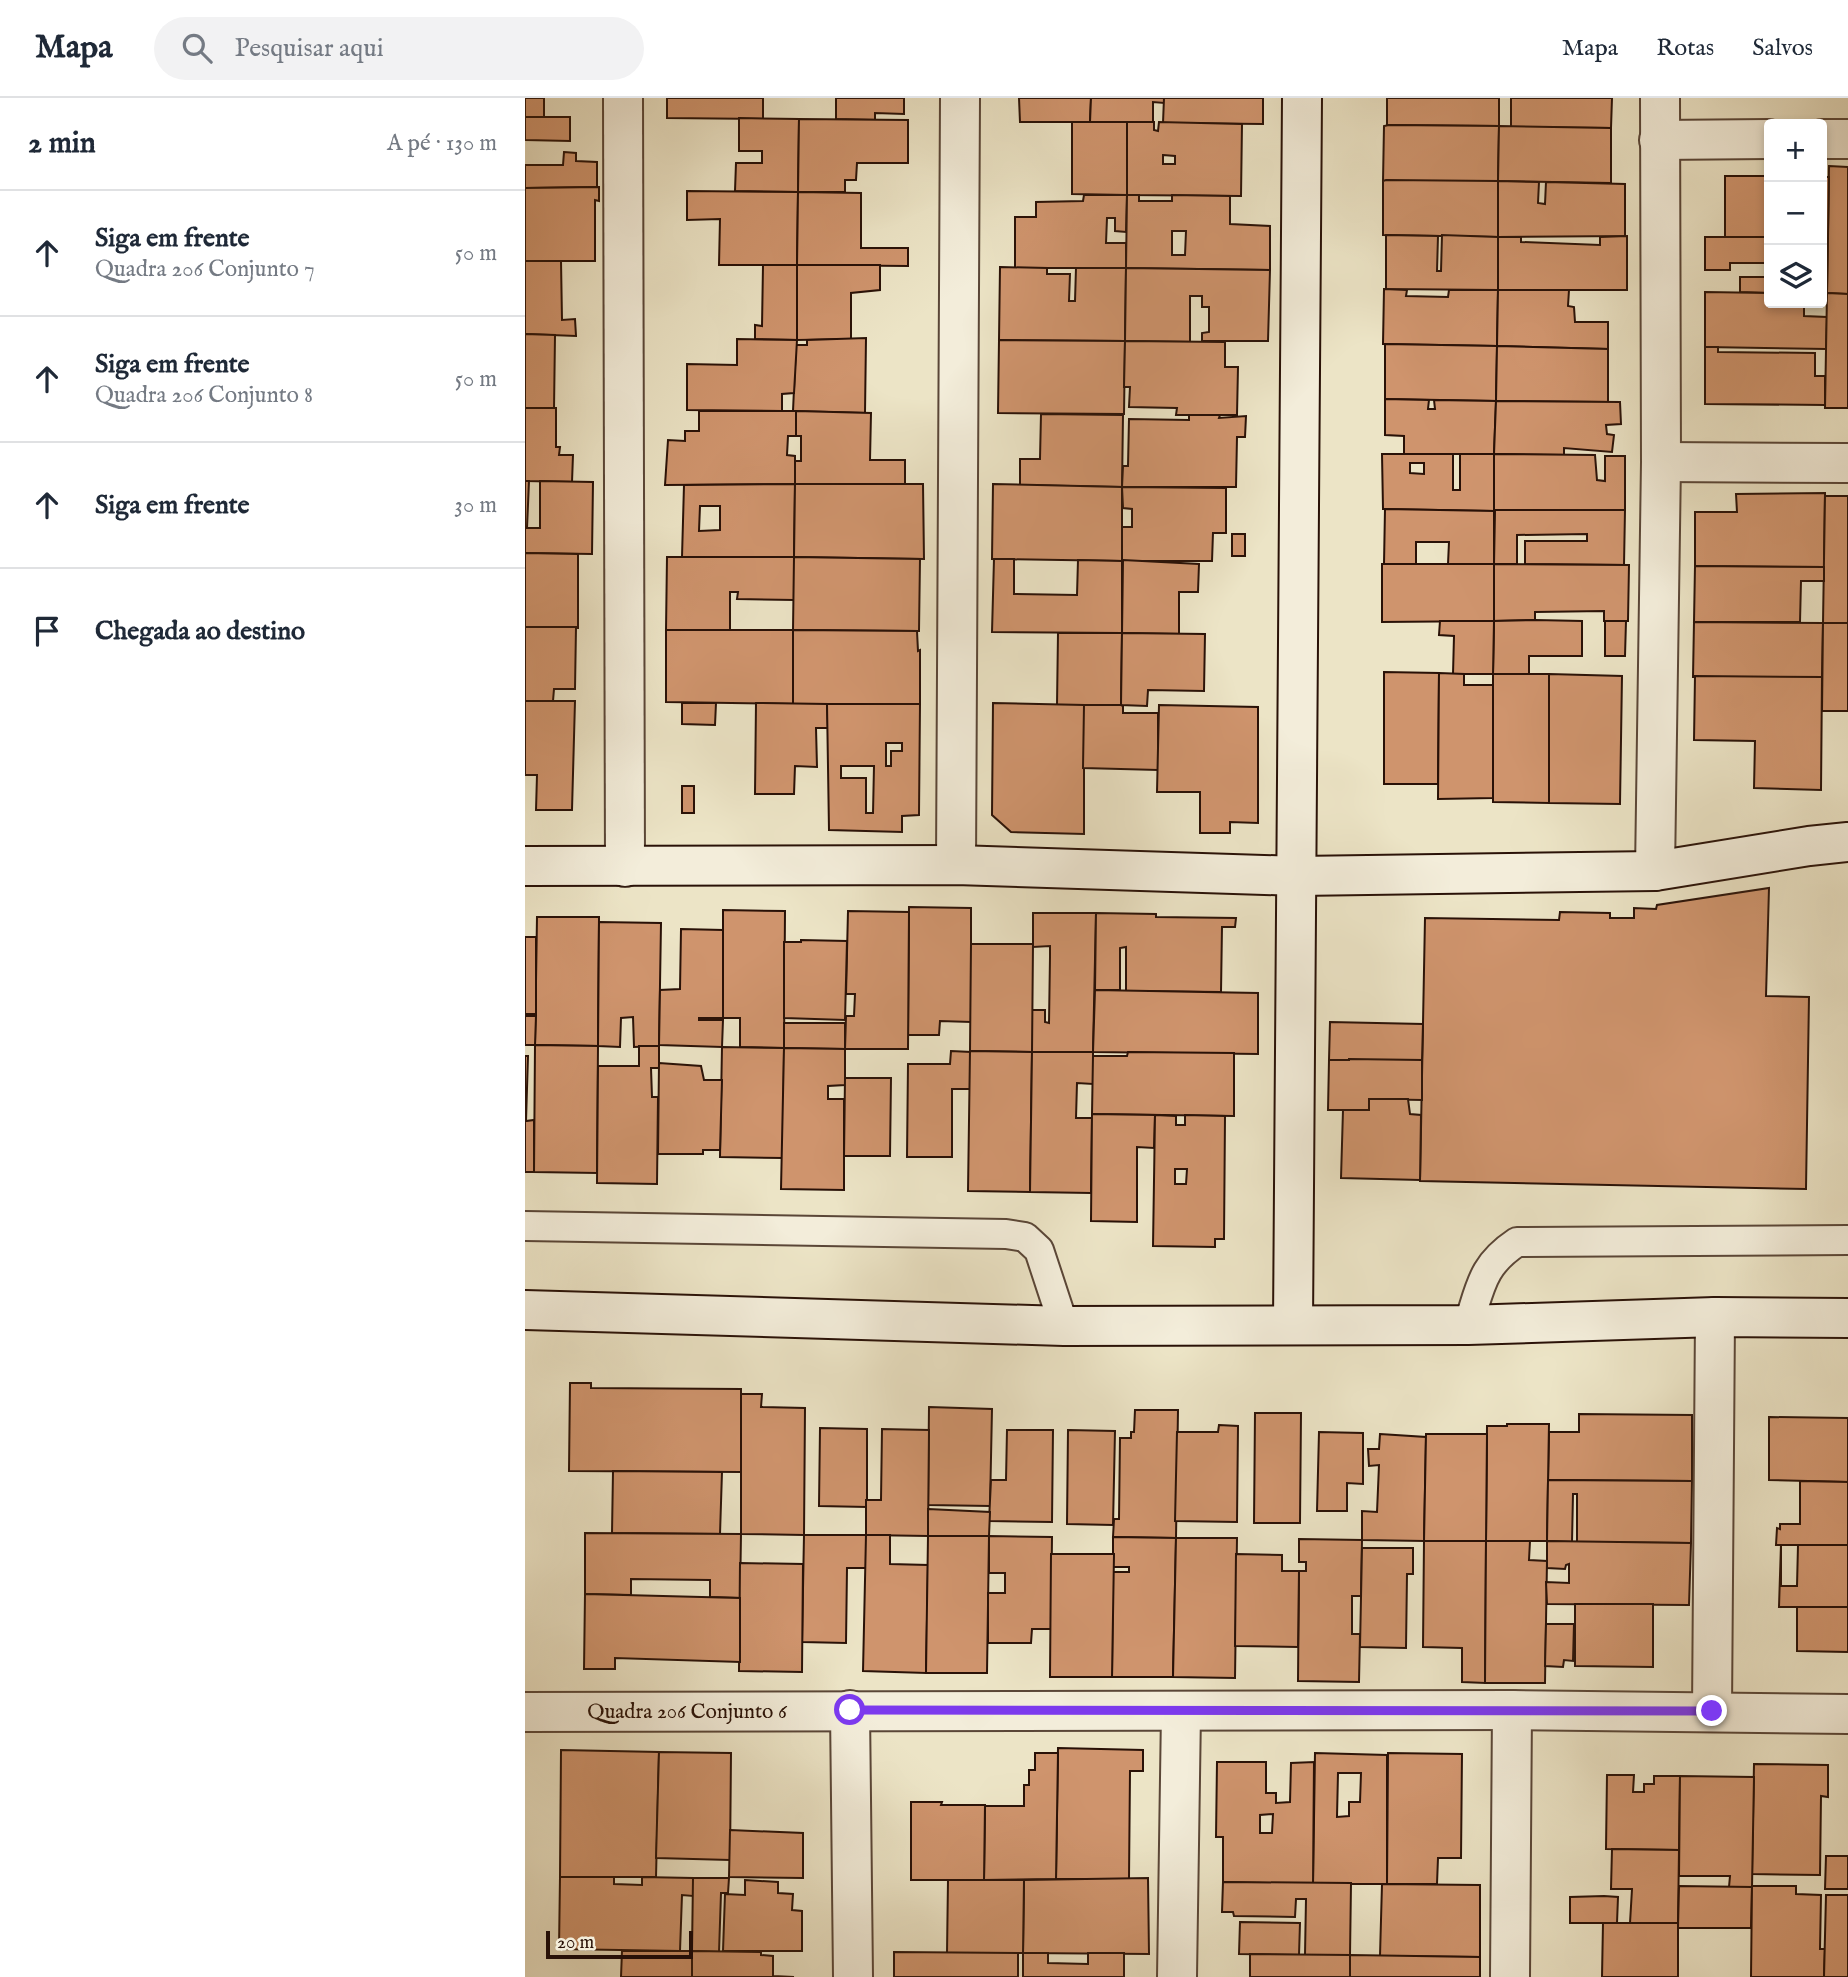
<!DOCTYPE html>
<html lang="pt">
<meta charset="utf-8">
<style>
body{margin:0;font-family:"IM FELL English",serif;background:#f2f2f3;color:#1f2937}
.controls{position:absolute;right:21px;top:21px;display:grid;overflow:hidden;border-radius:7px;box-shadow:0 4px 10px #0003}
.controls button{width:63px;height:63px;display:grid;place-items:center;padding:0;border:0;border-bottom:2px solid #e0e1e3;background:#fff;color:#1f2937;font:35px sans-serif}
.scale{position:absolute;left:21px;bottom:18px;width:147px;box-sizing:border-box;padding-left:7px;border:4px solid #291107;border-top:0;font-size:19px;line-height:24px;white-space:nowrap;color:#291107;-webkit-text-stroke:5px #f3edda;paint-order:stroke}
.stop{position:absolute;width:21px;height:21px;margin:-16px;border:5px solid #7c3aed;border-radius:50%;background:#fff}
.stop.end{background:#7c3aed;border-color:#fff;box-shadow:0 2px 7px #0008}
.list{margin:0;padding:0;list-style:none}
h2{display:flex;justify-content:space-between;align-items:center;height:91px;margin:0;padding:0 28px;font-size:30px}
h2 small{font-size:23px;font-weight:400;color:#747a83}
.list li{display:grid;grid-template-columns:46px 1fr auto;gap:21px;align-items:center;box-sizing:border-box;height:126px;padding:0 28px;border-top:2px solid #e0e1e3}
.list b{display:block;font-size:26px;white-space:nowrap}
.list p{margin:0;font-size:23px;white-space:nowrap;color:#747a83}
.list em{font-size:23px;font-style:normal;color:#747a83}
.icon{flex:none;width:38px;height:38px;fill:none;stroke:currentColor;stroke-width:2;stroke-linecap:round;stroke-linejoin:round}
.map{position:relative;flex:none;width:1323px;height:1879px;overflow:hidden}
header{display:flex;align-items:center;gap:42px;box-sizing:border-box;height:98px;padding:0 35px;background:#fff;border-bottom:2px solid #e0e1e3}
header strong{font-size:33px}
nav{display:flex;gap:38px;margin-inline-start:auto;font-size:24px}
.search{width:490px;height:63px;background:#f2f2f3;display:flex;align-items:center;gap:18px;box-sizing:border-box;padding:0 24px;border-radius:38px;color:#747a83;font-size:26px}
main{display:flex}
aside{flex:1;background:#fff}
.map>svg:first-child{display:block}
</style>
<header>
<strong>Mapa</strong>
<div class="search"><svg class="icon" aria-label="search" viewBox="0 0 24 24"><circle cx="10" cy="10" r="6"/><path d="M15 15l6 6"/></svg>Pesquisar aqui</div>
<nav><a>Mapa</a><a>Rotas</a><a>Salvos</a></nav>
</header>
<main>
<aside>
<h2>2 min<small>A pé · 130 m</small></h2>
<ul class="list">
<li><svg class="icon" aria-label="ahead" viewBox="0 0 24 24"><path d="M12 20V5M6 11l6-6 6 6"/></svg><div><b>Siga em frente</b><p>Quadra 206 Conjunto 7</p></div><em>50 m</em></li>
<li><svg class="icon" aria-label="ahead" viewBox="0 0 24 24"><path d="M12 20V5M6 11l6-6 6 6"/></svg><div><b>Siga em frente</b><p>Quadra 206 Conjunto 8</p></div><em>50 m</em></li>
<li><svg class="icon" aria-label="ahead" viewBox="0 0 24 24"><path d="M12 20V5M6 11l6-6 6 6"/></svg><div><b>Siga em frente</b></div><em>30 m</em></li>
<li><svg class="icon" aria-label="arrive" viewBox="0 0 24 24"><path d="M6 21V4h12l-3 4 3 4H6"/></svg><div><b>Chegada ao destino</b></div></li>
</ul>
</aside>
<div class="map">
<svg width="1323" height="1879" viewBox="0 0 1323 1879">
<rect width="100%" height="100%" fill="#ece4c6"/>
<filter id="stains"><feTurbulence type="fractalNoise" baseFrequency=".00286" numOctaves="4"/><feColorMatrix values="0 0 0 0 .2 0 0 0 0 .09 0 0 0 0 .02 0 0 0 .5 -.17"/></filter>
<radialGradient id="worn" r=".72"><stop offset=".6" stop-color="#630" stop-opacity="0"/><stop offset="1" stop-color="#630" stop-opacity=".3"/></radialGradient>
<g fill="#cf946d" stroke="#291107" stroke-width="2" fill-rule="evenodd">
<rect x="0" y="0" width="19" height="19"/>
<path d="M142,0H238V21L142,20Z"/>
<path d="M311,0H379V16L350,15V22L311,21Z"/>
<path d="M494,0H566L565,24H495Z"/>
<path d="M566,0H639V5L628,4V25L565,24Z"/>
<path d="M639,0H738V26L638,25Z"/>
<path d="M862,0H974V28L862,27Z"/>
<path d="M986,0H1087L1086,30L986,29Z"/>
<path d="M0,19H45V43L0,42Z"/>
<path d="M214,20L274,21L273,94L210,93L211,65H237V53H214Z"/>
<path d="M274,21L383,22V65H332L331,82H320V94H273Z"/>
<path d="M547,24H602V97L547,96Z"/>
<path d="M602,24H629V32L633,33L634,24L717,26L716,98L602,97ZM638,57L650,58V66H638Z"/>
<path d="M864,27L974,28L973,83H858L859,28Z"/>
<path d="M974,28L1086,30V85L973,83Z"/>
<path d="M39,54L51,55V63L72,64V89L0,90V67H38Z"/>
<path d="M1304,68L1323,69V196L1302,195Z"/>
<rect x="1200" y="78" width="44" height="61"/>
<path d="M1297,79H1304L1303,140H1297Z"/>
<path d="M861,82L973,83V139L858,137V83Z"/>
<path d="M973,83L1014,84L1013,105L1020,106L1021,84L1100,86V138L973,139Z"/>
<path d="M74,89V103L70,102V163H0V90Z"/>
<path d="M162,93L273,94L272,167H194L195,121L162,122Z"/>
<path d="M273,94L336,95V150H383V168L272,167Z"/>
<path d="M559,97H602L601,134L590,133V120H582L581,145H601V170H490V119H511V104L558,103Z"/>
<path d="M602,97H614V103H647V97L705,98V126L745,128V172L601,170ZM647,133H661L660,157H647Z"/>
<path d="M861,137L913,138L912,173H916L917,137L973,139V192L861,191Z"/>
<path d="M1102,138V192H973V139H996V144L1075,147V139Z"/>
<path d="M1180,139H1244V195L1215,194V179H1244V165H1205V172H1180Z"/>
<path d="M1297,140H1303L1302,195H1297Z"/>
<path d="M0,163H36L37,222L50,221L51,238L0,236Z"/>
<path d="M238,167H272V242L230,241V227L237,228Z"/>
<path d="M272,167H355V192L326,195V241L272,242Z"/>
<path d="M475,169L522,170V176H545L544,203H550L551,170H601L600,243L474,242Z"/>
<path d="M601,170L745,172L743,243H677V235L684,234V209H677V198H665V244L600,243Z"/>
<path d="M859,191L882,192L881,198L923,199L924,192H973L972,248L858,246Z"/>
<path d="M973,192H1044L1043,208L1049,209L1050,224H1083V251L972,248Z"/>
<path d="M1180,194L1244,195V205H1279V218L1302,219L1301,251L1180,249Z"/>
<path d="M1302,195L1323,196V310H1300Z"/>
<path d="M0,236L30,237L29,311L0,310Z"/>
<path d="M341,240L340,315L268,313L271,247H282V242Z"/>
<path d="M212,241L272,242L269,295L257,296V313L162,312V266L212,267Z"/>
<path d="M474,242L600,243L599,316L473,315Z"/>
<path d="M600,243L700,244V269H713L712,317H651L652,310L604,309L605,289H599Z"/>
<path d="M860,246L972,248L971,303L860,301Z"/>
<path d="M972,248L1083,251V304L971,303Z"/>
<path d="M1180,249H1193V254L1290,255V278H1300V307L1180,306Z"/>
<path d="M860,301L904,302L903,311H910L909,302L971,303L969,356H879V338L860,337Z"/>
<path d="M971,303L1095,304L1096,326L1081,327L1082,336L1089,337L1087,354L1039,350V357L969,356Z"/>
<path d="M0,310H31V349H35L34,357H48L47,384L0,383Z"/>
<path d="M174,313H271V338H263L262,357L270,358V386L140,387L143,342L160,343V333H174Z"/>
<path d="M271,313L346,315L345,362H380V387L270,386V363H276V338H271Z"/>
<path d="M516,316L598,317L597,389L495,387V361H515Z"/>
<path d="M664,317H695L694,320L721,318L720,339H712L711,389H597L598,368H603L604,321L664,322Z"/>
<path d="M857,356H928V392H935V356H969V413L858,411ZM885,365H899V376L885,375Z"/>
<path d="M969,356L1070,357L1072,382L1080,383V358H1100V412L969,413Z"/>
<path d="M0,383H4L2,430H15V383L68,384L67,456L0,455Z"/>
<path d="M270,386L269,459H157L159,387ZM175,408H195V432L174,433Z"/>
<path d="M270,386H398L399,461L269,459Z"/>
<path d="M468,386L597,389V463L467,461Z"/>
<path d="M597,389L701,390V435H688L687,463H597V429H607V411L598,410Z"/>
<path d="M1300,395L1299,469L1170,468V414H1212L1211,396Z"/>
<path d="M1300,398H1323V525H1298Z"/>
<path d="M860,411L969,413V466H923L924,444H891V466H859Z"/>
<path d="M970,412H1100L1099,467L1000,466V443H1062V436L992,437V466H969Z"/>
<rect x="707" y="436" width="13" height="22"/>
<path d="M0,455L53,456V530L0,529Z"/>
<path d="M142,459H269V502L212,501L213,494H205V532H141Z"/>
<path d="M269,459L395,461L394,533L268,532Z"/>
<path d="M469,461H489V496L552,497L553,462L597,463V535L467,534Z"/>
<path d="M598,462L674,466L673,494H654V536L597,535Z"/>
<path d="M857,466H969V523L857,524Z"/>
<path d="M969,466L1104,467L1103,523H1079V513L1010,514V522L969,523Z"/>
<path d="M1170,468L1299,469V483H1276L1275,524H1169Z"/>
<path d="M1010,522L1057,523V558H1004V577L968,576L969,523Z"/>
<path d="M915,523H969L968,576H928L929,538L914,537Z"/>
<path d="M1080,523H1101L1100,558H1080Z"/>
<path d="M1169,524L1298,525L1297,579H1168Z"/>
<path d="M1298,525H1323V613H1297Z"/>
<path d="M0,529H51L50,591H29L28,603H0Z"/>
<path d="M141,532H268V606L141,604Z"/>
<path d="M268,532L392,533L393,553L395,552V606H268Z"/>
<path d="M533,535H597L596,607H532Z"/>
<path d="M597,535L680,536L679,593L623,592L622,608L596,607Z"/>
<path d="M859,574L914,575L913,686H859Z"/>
<path d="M914,575L939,576V587H968V700L913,701Z"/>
<path d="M968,576H1024V705L968,704Z"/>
<path d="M1024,576L1097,578L1095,706L1024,705Z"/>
<path d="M1170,578L1297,579L1296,692L1229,690L1230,643L1169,642Z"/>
<path d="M0,603H50L47,712H11L12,677H0Z"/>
<path d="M157,605H191L190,627L157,626Z"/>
<path d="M231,605L302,606L303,630H291L292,669L270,668L269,696H230Z"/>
<path d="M468,605L559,607V736L486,734L467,717Z"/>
<path d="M302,606H395L394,717L377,718V734L304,732ZM361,645H377V653H366V668H361ZM316,668H349L348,715H341V680H316Z"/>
<path d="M559,607H596L598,608V615H633V672L558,670Z"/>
<path d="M634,607L733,609V725L705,724V735H675V694H632Z"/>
<rect x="157" y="688" width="12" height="27"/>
<path d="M1244,790L1241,898L1284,899L1281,1091L895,1083L900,820L1034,822L1035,814L1085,815V820H1109V810L1131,811L1132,807Z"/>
<path d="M384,809L446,810V924L415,923L414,937H383Z"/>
<path d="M198,812L260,813L259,950L215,949V920H198Z"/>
<path d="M323,813L384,814L383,951H320L321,918H329L330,896H321Z"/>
<path d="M508,815H571L568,954H507V912H520V924L524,925L525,859V848L508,849Z"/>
<path d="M571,815L631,816V819L711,820L710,829H697L696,894L601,893V849L595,850V892H570Z"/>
<path d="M12,819H74L73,948L10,947Z"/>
<path d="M74,824L136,825L134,948L109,949L108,919L96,920L95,949L73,948Z"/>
<path d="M156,831L198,832V920H174V922H198L197,949L134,947L135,892L155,891Z"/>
<rect x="0" y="839" width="11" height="77"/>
<path d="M276,842L322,843L320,922L259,920V844H276Z"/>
<path d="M446,846H508L507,954L445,953Z"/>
<path d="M570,892L733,895V956L568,954Z"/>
<path d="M0,918H11L10,947H0Z"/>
<path d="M805,924L898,926L897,962H804Z"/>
<path d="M259,925H320V951L259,950Z"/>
<path d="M10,947L73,948L72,1075L9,1074Z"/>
<path d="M114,948H134V970H126L127,999H133L132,1086L72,1085L73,968H114Z"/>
<path d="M197,949L259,950L258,1060L195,1059Z"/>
<path d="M259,950L320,951V987L303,988V1001H319V1092L256,1091Z"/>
<path d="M426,953L446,954L445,991H427V1059H382L383,966H425Z"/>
<path d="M445,953L507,954L505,1094L443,1093Z"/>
<path d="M507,954H568V986L552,985L551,1020H567L566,1095L505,1094Z"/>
<path d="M603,954L709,955V1018L567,1016L568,958H602Z"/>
<path d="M0,958H3L1,1023L9,1022V1074H0Z"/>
<path d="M824,961L897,962V1002L844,1001V1012H803L804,962H824Z"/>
<path d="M134,965L176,968L179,982H197L195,1052H178V1056H133Z"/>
<path d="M320,980H366L365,1058H319Z"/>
<path d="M844,1001H883L885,1016L896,1017L895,1082L816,1080L818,1012H844Z"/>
<path d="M567,1016L630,1017L629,1050L612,1049V1124L566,1123Z"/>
<path d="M630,1017L651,1018V1027H660V1017L700,1018L699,1141H690V1149L628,1148ZM650,1071H662L661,1086H650Z"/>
<path d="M45,1285H66V1290L216,1291V1374L44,1373Z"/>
<path d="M216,1296H237L236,1309L280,1310L279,1437L216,1436Z"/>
<path d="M404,1309L467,1311L465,1408L403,1407Z"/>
<path d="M610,1312H653L651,1440L588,1439L589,1421H594L595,1340H606V1334H609Z"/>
<path d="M730,1315H776L775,1425H729Z"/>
<path d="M1054,1316L1167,1317V1383L1023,1382L1024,1334H1054Z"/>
<path d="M1244,1319L1323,1320V1384L1244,1382Z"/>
<path d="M982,1326H1024L1022,1443H961L962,1328H982Z"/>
<path d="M694,1327L713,1328L712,1424L650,1423L652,1334H693Z"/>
<path d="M295,1330L342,1331V1409L294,1408Z"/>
<path d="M357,1331L404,1332L403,1438L341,1437V1402H356Z"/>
<path d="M482,1332H528L527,1424L464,1423L466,1382H481Z"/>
<path d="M543,1332L590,1333L588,1427L542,1426Z"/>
<path d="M794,1334L838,1335V1386L822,1385V1413H792Z"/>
<path d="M855,1336L901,1339L899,1443L837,1442V1413L852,1414L854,1367L844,1368L843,1351H854Z"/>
<path d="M901,1336H962L961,1443H899Z"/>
<path d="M88,1373L197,1374L195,1436L87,1435Z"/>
<path d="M1023,1382L1167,1383L1166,1445L1052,1444V1396H1048L1047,1444L1022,1443Z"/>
<path d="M1275,1383L1323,1384V1447H1251L1252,1430L1255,1431V1426H1275Z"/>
<path d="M403,1411L465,1414L464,1438H403Z"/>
<path d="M60,1435L216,1436L215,1500L185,1499V1482L106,1481V1497L60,1496Z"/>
<path d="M279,1437H341V1470H322L321,1545L277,1544Z"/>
<path d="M341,1437H365V1466L403,1467L401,1575L338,1573Z"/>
<path d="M403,1438H464L462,1575H401Z"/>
<path d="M464,1438L527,1439L526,1531H507L506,1545H463V1495H480V1475H464Z"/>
<path d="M588,1439L651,1440L648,1579H587L588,1474H604V1469H588Z"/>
<path d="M651,1440H712L710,1580L648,1579Z"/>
<path d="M774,1441L837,1442L836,1498H827V1536H835L834,1584L773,1583L774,1473H781V1464H774Z"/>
<path d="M899,1443H961L960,1585L937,1584V1550L898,1549Z"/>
<path d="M961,1443H1005L1004,1462L1022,1463L1020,1585H960Z"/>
<path d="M1022,1443L1166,1445L1164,1507L1022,1506L1021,1484L1044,1485V1466L1041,1467L1040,1471L1022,1470Z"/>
<path d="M1256,1446V1488H1272L1273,1447H1323V1509H1254Z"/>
<path d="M837,1450H888V1476H882L881,1550L835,1549Z"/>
<path d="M526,1456H589L587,1579H525Z"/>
<path d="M711,1456L757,1457V1473H774L773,1549L710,1548Z"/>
<path d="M215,1465L278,1466L277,1574L214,1573Z"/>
<path d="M60,1496L215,1500V1564L90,1560V1571H59Z"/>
<path d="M1050,1506H1128V1569L1050,1568Z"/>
<path d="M1272,1509H1323V1554L1272,1553Z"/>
<path d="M1021,1526H1049L1048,1563L1039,1562L1038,1569L1020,1568Z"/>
<path d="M533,1650L618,1652V1673H605L604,1781H531Z"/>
<path d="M36,1652L134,1654L131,1779H35Z"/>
<path d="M134,1654L206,1655L205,1762L131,1760Z"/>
<path d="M510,1655H533L531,1781L459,1782L460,1708H499V1687H504V1672H510Z"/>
<path d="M790,1655L862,1657V1786H788ZM813,1675H836L835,1704H824V1718L812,1719Z"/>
<path d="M863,1655L937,1656L936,1760H913L912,1786H862Z"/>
<path d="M692,1664H741V1695H751V1705L765,1704L766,1665L789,1664L788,1786L698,1784V1739H691ZM748,1716L747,1735H735V1717Z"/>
<path d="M1229,1666L1303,1667V1699L1296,1698L1295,1777L1227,1776Z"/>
<path d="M1082,1677H1109L1108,1694H1119V1686H1129V1678H1155L1154,1752L1081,1751Z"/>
<path d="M1155,1678L1229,1679L1227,1789H1204L1205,1778H1154Z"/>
<path d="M386,1704H417L416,1707H460L459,1782H386Z"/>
<path d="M205,1732L278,1735V1780L204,1779Z"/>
<path d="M1087,1751L1154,1752L1153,1825H1105L1107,1791H1086Z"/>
<path d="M1301,1758H1323V1791H1300Z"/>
<path d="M35,1779H89V1786L117,1787V1779L168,1780V1798L157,1797L155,1853L34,1851Z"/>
<path d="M168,1780H204L203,1795H196L194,1854L167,1853Z"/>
<path d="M623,1780L624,1856L498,1855L499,1782Z"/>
<path d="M220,1782L253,1784V1795L268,1796L267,1812L277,1813V1853H198L200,1796L220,1797Z"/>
<path d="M423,1782H499L498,1855H422Z"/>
<path d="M698,1784L826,1785L825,1857H780L781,1801H771L770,1819L709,1818L708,1814H697Z"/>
<path d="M857,1786L955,1787V1859L855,1858Z"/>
<path d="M1154,1788L1227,1789L1226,1830H1153Z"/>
<path d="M1227,1788H1271V1796L1296,1797L1295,1851H1300L1299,1879H1226Z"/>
<path d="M1301,1797H1323V1879H1299Z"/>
<path d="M1079,1798L1093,1799L1092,1825H1045V1799Z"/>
<path d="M715,1824L775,1825L774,1857L714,1856Z"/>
<path d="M1078,1825H1153V1879H1077Z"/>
<path d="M97,1853H167V1879H96Z"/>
<path d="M167,1853L236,1854V1857L248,1858V1878L269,1879H167Z"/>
<path d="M369,1854L493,1855V1879H369Z"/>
<path d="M498,1855H523V1865L563,1866V1855H599V1879H498Z"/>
<path d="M725,1856L825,1857V1879H725Z"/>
<path d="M825,1857L955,1859V1879H825Z"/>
</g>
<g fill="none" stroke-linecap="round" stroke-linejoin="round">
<defs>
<g id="lane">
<path d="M0,1128L481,1136L500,1139L514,1152L539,1228"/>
<path d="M943,1227C956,1189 956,1168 992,1144L1323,1142"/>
</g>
<g id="street">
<path d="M98,0L100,769"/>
<path d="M1297,41H1323"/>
<path d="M1134,42L1244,41"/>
<path d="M1136,364L1323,365"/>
<path d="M431,767L435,0"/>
<path d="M1130,773L1136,364L1135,0"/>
<path d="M325,1612L328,1879"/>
<path d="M1187,1613L1190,1219"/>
<path d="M0,1614L987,1612L1323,1616"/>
<path d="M652,1879L656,1614"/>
<path d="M985,1879L987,1612"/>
</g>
<g id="secondary">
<path d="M0,768L431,767L773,778L1130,773L1284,748L1323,744"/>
<path d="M0,1212L539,1228L943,1227L1190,1219L1323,1220"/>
<path d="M768,1226L777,0"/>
</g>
</defs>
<use href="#lane" stroke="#5a4637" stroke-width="32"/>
<use href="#street" stroke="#5a4637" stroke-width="42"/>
<use href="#secondary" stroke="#291107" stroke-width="42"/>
<use href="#lane" stroke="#f3edda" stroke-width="28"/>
<use href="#street" stroke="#f3edda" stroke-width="38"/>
<use href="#secondary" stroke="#f3edda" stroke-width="38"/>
</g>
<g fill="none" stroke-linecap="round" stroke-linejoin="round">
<path stroke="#7c3aed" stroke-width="9" d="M325,1612L1187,1613"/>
</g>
<g text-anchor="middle" stroke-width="7" stroke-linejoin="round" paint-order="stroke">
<g font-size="21" fill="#291107" stroke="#f3edda">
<text x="162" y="1620">Quadra 206 Conjunto 6</text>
</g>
</g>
<rect width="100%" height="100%" filter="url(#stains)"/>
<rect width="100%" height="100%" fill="url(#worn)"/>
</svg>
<div class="controls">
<button>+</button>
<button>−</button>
<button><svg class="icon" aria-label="layers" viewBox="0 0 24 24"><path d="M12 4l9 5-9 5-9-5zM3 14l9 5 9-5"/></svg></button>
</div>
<div class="scale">20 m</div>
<div class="stop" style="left:325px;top:1612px"></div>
<div class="stop end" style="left:1187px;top:1613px"></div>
</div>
</main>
